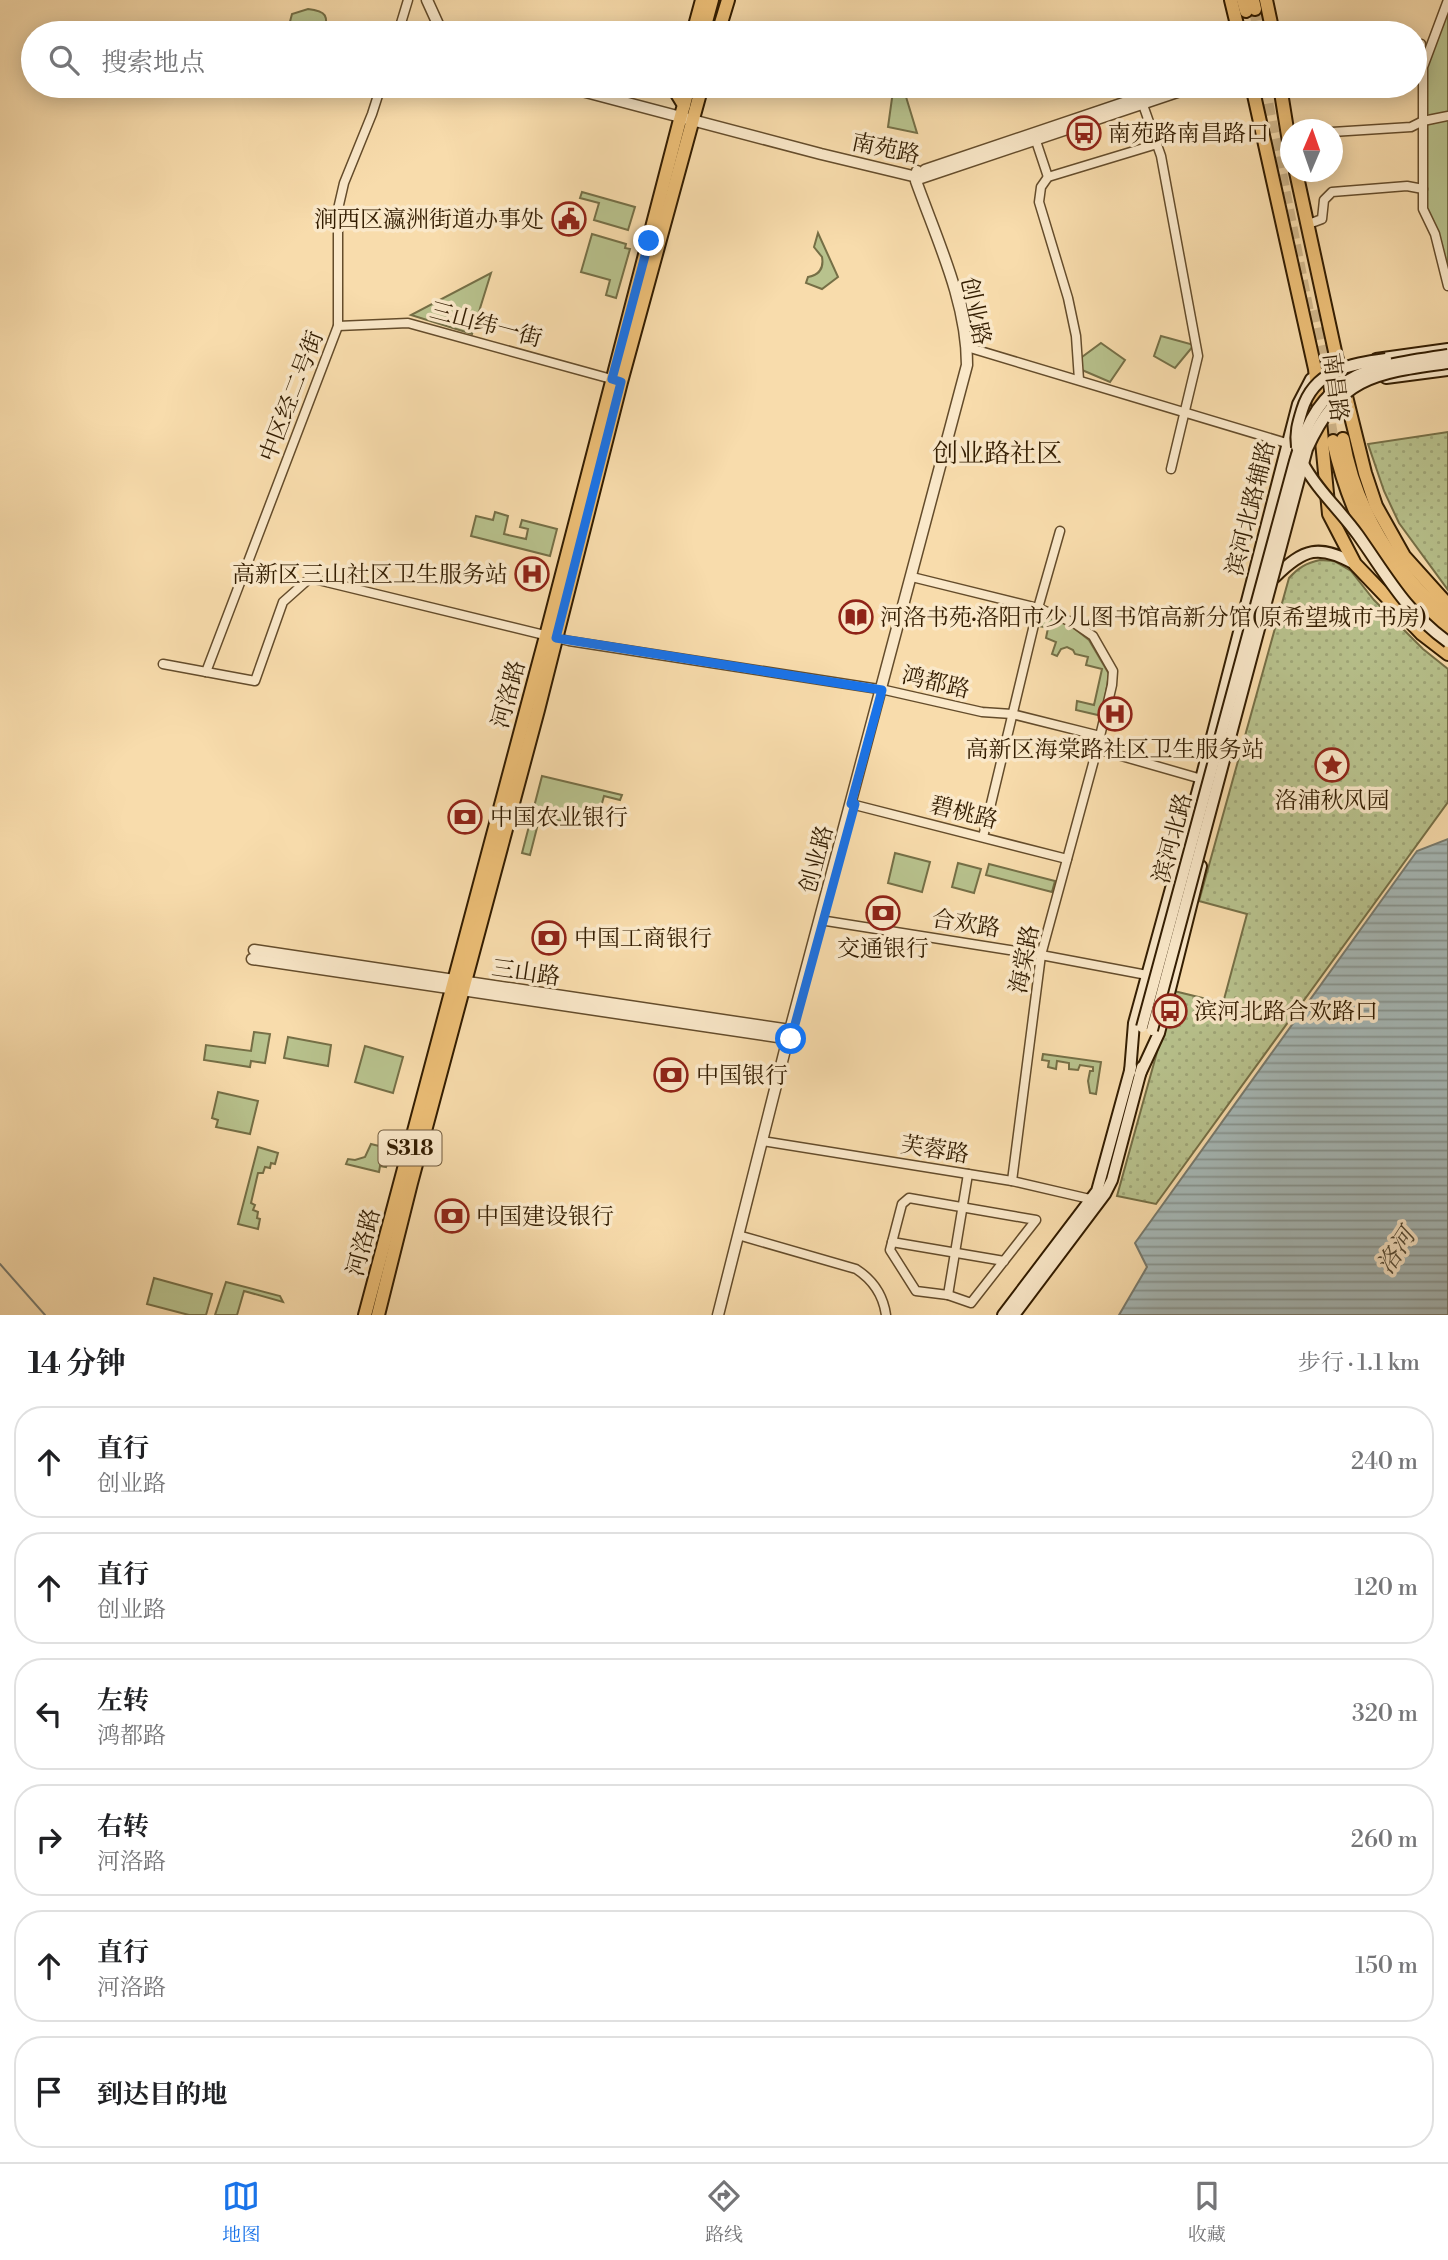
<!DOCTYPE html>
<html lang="zh">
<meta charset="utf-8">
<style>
body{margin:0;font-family:"Libre Bodoni","Noto Serif SC",serif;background:#f6f6f6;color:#202124}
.compass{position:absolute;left:1280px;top:119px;width:63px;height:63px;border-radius:50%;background:#fff;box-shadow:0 4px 18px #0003;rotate:2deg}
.stop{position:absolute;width:21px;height:21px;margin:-16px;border:5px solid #1a73e8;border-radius:50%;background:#fff}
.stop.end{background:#1a73e8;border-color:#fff;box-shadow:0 2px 7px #0008}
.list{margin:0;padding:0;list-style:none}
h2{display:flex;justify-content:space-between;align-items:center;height:91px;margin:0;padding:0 28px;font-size:30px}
h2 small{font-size:23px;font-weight:400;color:#757577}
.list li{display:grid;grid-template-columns:46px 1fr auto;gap:21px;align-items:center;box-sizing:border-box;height:112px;margin:0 14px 14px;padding:0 14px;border:2px solid #e0e0e0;border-radius:28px}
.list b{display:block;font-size:26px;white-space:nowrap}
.list p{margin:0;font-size:23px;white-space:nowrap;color:#757577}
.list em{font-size:23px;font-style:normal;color:#757577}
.icon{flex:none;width:38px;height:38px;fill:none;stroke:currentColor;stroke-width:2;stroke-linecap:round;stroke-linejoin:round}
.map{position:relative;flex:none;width:1448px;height:1315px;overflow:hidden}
.search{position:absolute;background:#fff;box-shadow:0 4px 18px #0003;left:21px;right:21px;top:21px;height:77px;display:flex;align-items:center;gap:18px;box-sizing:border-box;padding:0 24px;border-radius:38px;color:#757577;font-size:26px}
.sheet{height:847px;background:#fff}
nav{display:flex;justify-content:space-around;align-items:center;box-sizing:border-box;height:98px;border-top:2px solid #e0e0e0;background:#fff;font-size:19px;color:#757577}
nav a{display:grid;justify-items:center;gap:4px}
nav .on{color:#1a73e8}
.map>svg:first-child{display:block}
</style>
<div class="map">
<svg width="1448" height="1315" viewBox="0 0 1448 1315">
<defs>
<pattern id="park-dots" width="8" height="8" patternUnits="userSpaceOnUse" patternTransform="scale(1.75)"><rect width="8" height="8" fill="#b8c28d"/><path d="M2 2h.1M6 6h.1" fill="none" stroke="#9fa678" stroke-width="1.8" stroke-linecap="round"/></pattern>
<pattern id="water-rules" width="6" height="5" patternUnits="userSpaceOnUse" patternTransform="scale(1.75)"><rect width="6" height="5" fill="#a5b8b7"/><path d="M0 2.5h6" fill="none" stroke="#879592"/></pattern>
</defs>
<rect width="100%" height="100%" fill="#f8dcac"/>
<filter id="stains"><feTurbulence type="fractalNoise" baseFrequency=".00286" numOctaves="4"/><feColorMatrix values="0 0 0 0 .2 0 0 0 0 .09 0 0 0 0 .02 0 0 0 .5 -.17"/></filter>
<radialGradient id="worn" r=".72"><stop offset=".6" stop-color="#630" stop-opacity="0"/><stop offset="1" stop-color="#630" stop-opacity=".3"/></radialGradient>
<g fill="#b8c28d" stroke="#756f46" stroke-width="2">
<path d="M1448,8V272L1426,206V67Z"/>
<path d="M308,9C327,11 328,16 325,33H287L292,14Z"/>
<path d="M903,87L917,133L888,127L893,91Z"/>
<path d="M582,192L635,207L628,230L594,220L599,203L580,198Z"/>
<path d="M818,233L838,277L822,289L806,283L808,277C819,275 824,268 822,257L814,247Z"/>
<path d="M592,234L626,244L625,248L630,249L616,298L606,295L610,280L581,272Z"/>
<path d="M491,273L472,334L411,315Z"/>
<path d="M1161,336L1194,345L1175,368L1154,356Z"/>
<path d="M1101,343L1125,360L1110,382L1082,370V357Z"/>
<path d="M495,512L508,516L504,534L526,539L528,529L520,527L522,520L557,529L550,556L471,536L476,516L493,520Z"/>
<path d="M1042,615L1070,625L1089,640L1109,674L1102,716L1076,710L1077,701L1094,705L1102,669L1086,665L1088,657L1075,654L1073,650L1067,647L1061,649L1057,656L1052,654L1056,642L1046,638L1048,628L1039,626Z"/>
<path d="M542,776L622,795L620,800L604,796L598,818L585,827L579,825L581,812L576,808L569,809L565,822L540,816L530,855L522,853Z"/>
<path d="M895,853L930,862L922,892L888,883Z"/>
<path d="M958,863L981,869L974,893L952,887Z"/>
<path d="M989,864L1055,881L1052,892L986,875Z"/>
<path d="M254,1032L270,1034L265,1063L251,1061L250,1067L204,1060L206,1045L251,1051Z"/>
<path d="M288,1037L331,1045L328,1066L284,1058Z"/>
<path d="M365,1046L403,1057L393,1093L355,1082Z"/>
<path d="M1043,1054L1101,1062L1096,1094L1090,1093L1088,1081L1090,1071H1093V1067L1080,1065L1078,1070L1069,1069V1063L1057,1061L1056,1069L1048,1067L1049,1061L1042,1060Z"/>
<path d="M218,1092L258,1101L250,1134L216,1127L218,1120L212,1118Z"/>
<path d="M371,1144L391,1149L386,1167L380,1166L379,1172L346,1164L348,1159L355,1160L365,1157Z"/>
<path d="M258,1147L278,1153L275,1164L271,1163L270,1168L265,1167L263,1173H258L251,1203L255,1205L253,1210L258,1212L257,1218L260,1219L258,1229L238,1224Z"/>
<path d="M154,1278L212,1294L206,1315H189L147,1304Z"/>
<path d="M226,1282L280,1296L283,1302L244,1291L237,1315H215Z"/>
</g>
<g fill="url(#park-dots)" stroke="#756f46" stroke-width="2">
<path d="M1448,432V590L1399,523L1384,491L1368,444Z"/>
<path d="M1320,560L1334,561L1351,571L1374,600L1423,649L1448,669V802L1156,1204L1117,1196L1174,991L1223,1003L1247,914L1199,901L1289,578C1298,568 1306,563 1320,560Z"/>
</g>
<path fill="url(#water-rules)" stroke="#777a6e" stroke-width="2" d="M1448,839V1315H1119L1147,1267L1135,1243L1417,851Z"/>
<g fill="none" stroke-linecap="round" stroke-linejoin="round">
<path stroke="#777a6e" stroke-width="2" d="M0,1264L45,1315"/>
<g stroke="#d0b68a" stroke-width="12" stroke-dasharray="12 6" stroke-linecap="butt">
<path d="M1255,9L1259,33"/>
<path d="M1264,86L1310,322"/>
<path d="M1315,310L1329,378"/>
<path d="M1321,371L1333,441"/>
</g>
<defs>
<g id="minor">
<path d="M1448,0L1423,67V209L1435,234L1448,286"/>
<path d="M398,33L408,0"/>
<path d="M1415,45L1421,44"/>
<path d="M1142,102L1161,156L1198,356L1171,469"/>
<path d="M1332,132L1411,127L1423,121L1448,116"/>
<path d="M1036,141L1048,177"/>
<path d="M1314,222L1322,219L1324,200L1332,192L1407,186L1423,189"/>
<path d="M338,326L408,323L615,380"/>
<path d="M967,347L1293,445"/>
<path d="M1079,380L1076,336L1068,298L1039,202L1041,187L1048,177L1157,144"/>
<path d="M912,577L1038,608L1074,623L1093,636L1113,671L1112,685L1097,749L1041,955L1012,1181"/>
<path d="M163,664L255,681L283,602L310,578L569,641L885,690L982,712L1012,714L1100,736"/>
<path d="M206,672L338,326V209L344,183L372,114L381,86"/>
<path d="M1097,749L1205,780"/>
<path d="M851,804L1067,859"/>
<path d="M983,837L1038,608L1060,531"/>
<path d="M820,920L1041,955L1147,975"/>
<path d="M762,1141L1012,1181L1094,1200"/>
<path d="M909,1198L1036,1220L971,1303L948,1295L916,1291L890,1250L902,1204Z"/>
<path d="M738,1235L856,1269C873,1280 883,1294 886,1315"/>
<path d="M892,1242L1004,1261"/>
<path d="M948,1295L968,1174"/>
</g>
<g id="tertiary">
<path d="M427,0L442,33"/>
<path d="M563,86L821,154L921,178L1195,86"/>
<path d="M925,170L1174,86"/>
<path d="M254,950L790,1030"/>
<path d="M252,959L791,1039"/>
<path d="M718,1315L790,1030L967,365C967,302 937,240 916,181L917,171"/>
</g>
<g id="secondary">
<path d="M1376,359L1448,349"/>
<path d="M1386,378L1448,370"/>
<path d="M1275,577C1304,548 1319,544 1355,564"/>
<path d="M1130,1072L1134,1023L1201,779L1298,404L1311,379L1337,367"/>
<path d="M1140,1074L1159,1033L1201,866"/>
<path d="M1003,1315L1097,1191L1131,1067"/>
<path d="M1014,1315L1105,1194L1112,1180L1142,1067"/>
</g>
<g id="primary">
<path d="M1231,0L1239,33"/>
<path d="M1266,0L1273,33"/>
<path d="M693,33L702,0"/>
<path d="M703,33L712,0"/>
<path d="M718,33L728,0"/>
<path d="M1252,86L1315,369L1329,514L1355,564L1422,634L1448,654"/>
<path d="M1280,86L1290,148"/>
<path d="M684,105L689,86"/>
<path d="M1296,172L1336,356L1365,473L1376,506L1404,556L1448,605"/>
<path d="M365,1315L546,636L682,112L684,105L676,92L678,86"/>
<path d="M378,1315L411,1183L538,710L621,382L702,86"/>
</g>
<g id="trunk">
<path d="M1243,0L1246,11"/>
<path d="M1253,0L1255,9"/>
<path d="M1343,439C1355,509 1394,572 1448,618"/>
<path d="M1333,441C1351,520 1383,580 1448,630"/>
</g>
</defs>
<use href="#minor" stroke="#644c2b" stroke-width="11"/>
<use href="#tertiary" stroke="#644c2b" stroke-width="13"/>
<use href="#secondary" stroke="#321c00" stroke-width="14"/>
<use href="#primary" stroke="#321c00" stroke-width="16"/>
<use href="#trunk" stroke="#321c00" stroke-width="16"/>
<use href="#minor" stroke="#fae8c9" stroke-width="8"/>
<use href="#tertiary" stroke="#fae8c9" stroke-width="10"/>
<use href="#secondary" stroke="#fae8c9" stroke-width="10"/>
<use href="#primary" stroke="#ecbe76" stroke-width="12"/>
<use href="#trunk" stroke="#ecbe76" stroke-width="12"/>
<defs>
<g id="secondary-bridge">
<path d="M1297,447C1295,433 1298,423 1302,410C1314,370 1350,364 1386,359"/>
<path d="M1302,462C1317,490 1340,510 1358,535C1387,576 1406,612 1448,642"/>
<path d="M1142,1027L1295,461C1320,372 1366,367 1448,355"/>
<path d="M1152,1030L1307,449C1340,376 1375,373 1448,363"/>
</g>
</defs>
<use href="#secondary-bridge" stroke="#321c00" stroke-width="14" stroke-linecap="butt"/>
<use href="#secondary-bridge" stroke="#fae8c9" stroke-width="10"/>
</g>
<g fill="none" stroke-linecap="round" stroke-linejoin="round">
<path stroke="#1a73e8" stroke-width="9" d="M649,241L612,379L621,382L556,638L882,690L851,804H855L791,1039"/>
</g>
<defs>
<symbol id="bus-ring" viewBox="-11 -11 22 22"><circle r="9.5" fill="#fae8c9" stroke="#8f2418" stroke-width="1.5"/><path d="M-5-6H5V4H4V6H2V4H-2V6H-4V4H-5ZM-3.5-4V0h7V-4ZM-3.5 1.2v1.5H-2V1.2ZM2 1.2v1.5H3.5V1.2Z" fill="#8f2418"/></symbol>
<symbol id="civic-ring" viewBox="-11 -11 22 22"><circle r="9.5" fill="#fae8c9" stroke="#8f2418" stroke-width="1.5"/><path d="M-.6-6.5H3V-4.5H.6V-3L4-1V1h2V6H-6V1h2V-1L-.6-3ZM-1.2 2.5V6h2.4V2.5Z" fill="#8f2418"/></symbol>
<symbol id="hospital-ring" viewBox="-11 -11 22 22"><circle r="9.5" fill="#fae8c9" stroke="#8f2418" stroke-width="1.5"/><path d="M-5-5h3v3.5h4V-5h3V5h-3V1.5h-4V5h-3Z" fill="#8f2418"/></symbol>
<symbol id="library-ring" viewBox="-11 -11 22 22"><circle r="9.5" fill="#fae8c9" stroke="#8f2418" stroke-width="1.5"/><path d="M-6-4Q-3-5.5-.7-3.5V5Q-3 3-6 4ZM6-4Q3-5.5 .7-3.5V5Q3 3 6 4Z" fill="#8f2418"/></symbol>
<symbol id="sight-ring" viewBox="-11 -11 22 22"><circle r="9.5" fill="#fae8c9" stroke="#8f2418" stroke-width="1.5"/><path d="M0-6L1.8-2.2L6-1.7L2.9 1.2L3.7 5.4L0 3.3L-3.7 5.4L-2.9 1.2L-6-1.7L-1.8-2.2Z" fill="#8f2418"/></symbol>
<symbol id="bank-ring" viewBox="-11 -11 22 22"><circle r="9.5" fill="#fae8c9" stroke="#8f2418" stroke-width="1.5"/><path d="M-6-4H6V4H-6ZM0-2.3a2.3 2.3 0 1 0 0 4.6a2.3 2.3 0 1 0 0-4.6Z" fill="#8f2418"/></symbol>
</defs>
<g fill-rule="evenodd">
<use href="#bus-ring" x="1065" y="114" width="38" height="38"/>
<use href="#civic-ring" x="550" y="200" width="38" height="38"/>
<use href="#hospital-ring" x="513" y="555" width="38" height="38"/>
<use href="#library-ring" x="837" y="598" width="38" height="38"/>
<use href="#hospital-ring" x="1096" y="695" width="38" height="38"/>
<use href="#sight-ring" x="1313" y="746" width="38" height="38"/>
<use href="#bank-ring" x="446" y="798" width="38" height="38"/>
<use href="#bank-ring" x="864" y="894" width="38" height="38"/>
<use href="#bank-ring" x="530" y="919" width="38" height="38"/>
<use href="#bus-ring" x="1151" y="992" width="38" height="38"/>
<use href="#bank-ring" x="652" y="1056" width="38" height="38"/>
<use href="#bank-ring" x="433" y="1197" width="38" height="38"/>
</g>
<g text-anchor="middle" stroke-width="7" stroke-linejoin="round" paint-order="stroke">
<rect fill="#fae8c9" stroke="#6e593c" stroke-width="2" x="378.5" y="1130.5" width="63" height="35" rx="5"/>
<g font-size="21" font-weight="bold" fill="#321c00">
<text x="410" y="1155">S318</text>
</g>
<g font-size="23" fill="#321c00" stroke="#fae8c9" text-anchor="start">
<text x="1108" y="141">南苑路南昌路口</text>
<text x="544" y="227" text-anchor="end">涧西区瀛洲街道办事处</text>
<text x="508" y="582" text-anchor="end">高新区三山社区卫生服务站</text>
<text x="880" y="625">河洛书苑·洛阳市少儿图书馆高新分馆(原希望城市书房)</text>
<text x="1115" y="757" text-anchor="middle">高新区海棠路社区卫生服务站</text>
<text x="1332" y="808" text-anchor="middle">洛浦秋风园</text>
<text x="490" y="825">中国农业银行</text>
<text x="574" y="946">中国工商银行</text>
<text x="883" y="956" text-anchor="middle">交通银行</text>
<text x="1194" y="1019">滨河北路合欢路口</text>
<text x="696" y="1083">中国银行</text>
<text x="476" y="1224">中国建设银行</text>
</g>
<g font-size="23" fill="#321c00" stroke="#fae8c9">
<text transform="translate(886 148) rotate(12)" y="8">南苑路</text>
<text transform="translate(976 311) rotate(78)" y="8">创业路</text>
<text transform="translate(486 324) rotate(15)" y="8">三山纬一街</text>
<text transform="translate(1336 387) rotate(83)" y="8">南昌路</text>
<text transform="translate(291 396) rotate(-69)" y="8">中区经二号街</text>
<text transform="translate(1250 508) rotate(-76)" y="8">滨河北路辅路</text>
<text transform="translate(936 682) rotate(13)" y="8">鸿都路</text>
<text transform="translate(508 694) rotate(-75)" y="8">河洛路</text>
<text transform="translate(964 812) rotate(14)" y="8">碧桃路</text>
<text transform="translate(1172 838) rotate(-75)" y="8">滨河北路</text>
<text transform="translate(816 859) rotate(-75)" y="8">创业路</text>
<text transform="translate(966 923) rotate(9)" y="8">合欢路</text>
<text transform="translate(1024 959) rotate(-79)" y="8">海棠路</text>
<text transform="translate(526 972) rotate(8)" y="8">三山路</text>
<text transform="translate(935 1149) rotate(9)" y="8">芙蓉路</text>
<text transform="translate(363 1242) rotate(-75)" y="8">河洛路</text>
</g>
<g font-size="24" font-style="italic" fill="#544b37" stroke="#fae8c9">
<text transform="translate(1396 1251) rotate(-57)" y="8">洛河</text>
</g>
<g font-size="26" fill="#321c00" stroke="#fae8c9">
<text x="997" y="462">创业路社区</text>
</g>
</g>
<rect width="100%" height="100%" filter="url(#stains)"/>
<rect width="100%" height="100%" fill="url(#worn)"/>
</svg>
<svg class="compass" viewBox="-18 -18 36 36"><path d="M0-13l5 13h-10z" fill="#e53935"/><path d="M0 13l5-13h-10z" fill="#757577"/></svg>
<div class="stop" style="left:791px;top:1039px"></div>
<div class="stop end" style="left:649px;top:241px"></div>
<div class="search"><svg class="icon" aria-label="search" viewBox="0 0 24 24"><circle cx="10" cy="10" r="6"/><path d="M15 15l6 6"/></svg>搜索地点</div>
</div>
<section class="sheet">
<h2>14 分钟<small>步行 · 1.1 km</small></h2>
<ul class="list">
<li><svg class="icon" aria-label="ahead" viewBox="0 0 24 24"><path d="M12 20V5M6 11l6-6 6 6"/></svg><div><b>直行</b><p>创业路</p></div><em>240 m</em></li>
<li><svg class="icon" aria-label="ahead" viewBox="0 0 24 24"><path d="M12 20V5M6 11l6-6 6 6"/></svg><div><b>直行</b><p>创业路</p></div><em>120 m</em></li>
<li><svg class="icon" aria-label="left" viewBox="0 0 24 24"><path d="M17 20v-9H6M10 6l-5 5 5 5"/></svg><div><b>左转</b><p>鸿都路</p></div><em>320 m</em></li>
<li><svg class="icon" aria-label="right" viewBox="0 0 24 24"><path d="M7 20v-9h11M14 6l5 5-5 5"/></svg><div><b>右转</b><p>河洛路</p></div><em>260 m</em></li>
<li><svg class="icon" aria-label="ahead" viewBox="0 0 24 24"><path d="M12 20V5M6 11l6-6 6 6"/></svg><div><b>直行</b><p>河洛路</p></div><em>150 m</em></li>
<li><svg class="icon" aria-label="arrive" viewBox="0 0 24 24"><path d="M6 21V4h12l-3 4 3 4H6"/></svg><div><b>到达目的地</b></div></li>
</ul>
</section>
<nav>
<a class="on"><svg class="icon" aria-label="map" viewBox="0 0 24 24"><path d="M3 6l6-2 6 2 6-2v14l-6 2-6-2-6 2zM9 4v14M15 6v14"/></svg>地图</a>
<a><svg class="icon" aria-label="directions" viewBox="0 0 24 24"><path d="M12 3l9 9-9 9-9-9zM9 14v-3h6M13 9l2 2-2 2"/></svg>路线</a>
<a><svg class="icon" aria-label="saved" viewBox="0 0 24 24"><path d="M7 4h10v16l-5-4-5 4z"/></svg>收藏</a>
</nav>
